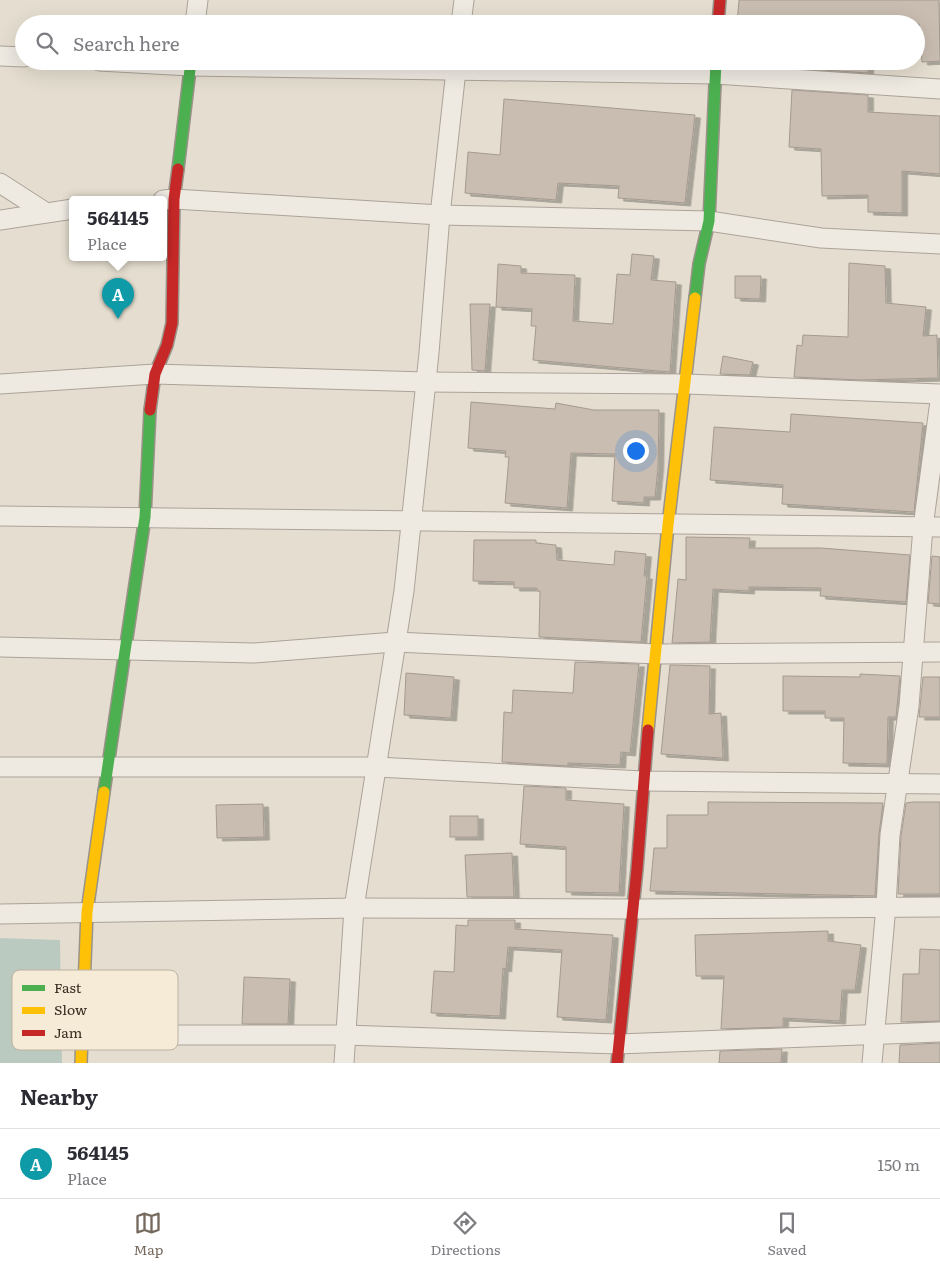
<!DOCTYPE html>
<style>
body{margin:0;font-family:Literata,serif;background:#f2f2f3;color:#2b2b33}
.you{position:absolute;left:635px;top:450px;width:18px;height:18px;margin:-12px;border:4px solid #fff;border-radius:50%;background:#1a73e8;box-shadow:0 0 0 8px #1a73e833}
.badge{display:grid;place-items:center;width:32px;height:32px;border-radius:50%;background:#766a5e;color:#fff;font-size:16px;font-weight:700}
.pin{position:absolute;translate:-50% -41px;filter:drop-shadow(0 1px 2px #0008)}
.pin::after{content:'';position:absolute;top:26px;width:18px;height:15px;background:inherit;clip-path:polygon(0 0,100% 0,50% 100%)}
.popup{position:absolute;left:69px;top:196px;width:98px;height:65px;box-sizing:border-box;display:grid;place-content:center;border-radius:5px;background:#fff;filter:drop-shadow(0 1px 4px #0005);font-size:16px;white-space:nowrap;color:#7c7c81}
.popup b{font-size:19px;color:#2b2b33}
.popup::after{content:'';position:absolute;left:50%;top:100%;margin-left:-10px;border:10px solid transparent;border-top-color:#fff}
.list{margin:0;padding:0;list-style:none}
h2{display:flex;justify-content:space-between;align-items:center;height:65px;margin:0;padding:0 20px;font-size:21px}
h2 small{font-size:16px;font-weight:400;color:#7c7c81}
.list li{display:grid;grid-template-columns:32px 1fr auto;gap:15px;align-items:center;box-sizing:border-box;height:70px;padding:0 20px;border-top:1px solid #e1e1e2}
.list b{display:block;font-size:19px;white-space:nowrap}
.list p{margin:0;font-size:16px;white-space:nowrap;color:#7c7c81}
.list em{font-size:16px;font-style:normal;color:#7c7c81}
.icon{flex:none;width:28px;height:28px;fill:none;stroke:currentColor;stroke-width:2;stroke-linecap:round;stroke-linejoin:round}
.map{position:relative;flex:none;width:940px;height:1063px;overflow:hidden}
.search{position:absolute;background:#fff;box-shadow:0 5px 20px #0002;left:15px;right:15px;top:15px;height:55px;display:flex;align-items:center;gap:12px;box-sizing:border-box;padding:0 18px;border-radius:28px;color:#7c7c81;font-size:19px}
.sheet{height:135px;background:#fff}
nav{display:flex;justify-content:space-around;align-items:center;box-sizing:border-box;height:70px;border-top:1px solid #e1e1e2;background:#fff;font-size:14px;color:#7c7c81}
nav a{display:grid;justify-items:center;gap:2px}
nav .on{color:#766a5e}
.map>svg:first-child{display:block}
</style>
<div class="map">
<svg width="940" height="1063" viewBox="0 0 940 1063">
<defs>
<filter id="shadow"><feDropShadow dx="5.5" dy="3" stdDeviation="0" flood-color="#0004"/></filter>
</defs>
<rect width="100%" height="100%" fill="#e5ded0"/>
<path fill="#bbcac0" d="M0,938L60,940L62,1063H0Z"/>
<g fill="#c9bdb1" stroke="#a59a8f" filter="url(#shadow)">
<path d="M739,0H939L940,61L922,62L919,24H737Z"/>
<path d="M794,61H868V73L793,68Z"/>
<path d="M792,90L868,95V112L940,116V174L902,171V213L868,212V195L822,196L821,149L789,147Z"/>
<path d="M504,99L695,115L685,203L618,198L619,186L558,183L556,200L465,193L468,152L500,155Z"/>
<path d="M632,254L654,256L651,280L676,282L670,372L533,360L536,326H531L532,309L496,307L498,264L521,266V273L575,275L573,321L613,324L617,274L630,275Z"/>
<path d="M849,263L885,266L886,303L926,307L923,336L937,335L938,378L859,380L794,377L797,345L802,346L803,335L848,337Z"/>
<path d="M735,276H761L760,299L735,298Z"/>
<path d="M470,304H490L485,371L472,370Z"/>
<path d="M723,356L753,362L750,375L720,374Z"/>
<path d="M471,402L555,409L556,403L594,410H659L658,468L655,497H644V503L612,501L615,454L571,453L567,508L505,503L509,457H505L506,451L468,448Z"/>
<path d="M791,414L923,423L914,512L782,504L783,485L710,480L714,427L790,432Z"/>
<path d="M686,537L750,538L749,548H821L910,555L906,602L820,596L821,588L749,587V591L713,589L710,642L672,643L678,579L686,580Z"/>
<path d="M474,540H536V543L556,545L557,560L614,565L615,551L646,554L644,576H647L641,642L539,637L540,591H537V588H514V582L473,581Z"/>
<path d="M932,556L940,557V604L928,603Z"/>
<path d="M575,662L639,664L630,753L621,752L620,765L568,763V766L502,762L504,712L512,713L513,690L573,693Z"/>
<path d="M670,665L710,666L709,714L721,713L723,758L661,754Z"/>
<path d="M406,673L454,677L451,718L404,715Z"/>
<path d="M860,674L900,676L896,717H888L887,764L843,763L844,718H825V711H783V676L860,677Z"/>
<path d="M923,677H940V717H919Z"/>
<path d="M524,786L566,788V800L624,804L619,893L566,892V847L520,844Z"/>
<path d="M708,802L883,803L879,834L875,896L650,891L654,848H667V815H708Z"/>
<path d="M913,802H940V894H898L901,836L906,803Z"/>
<path d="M263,804L264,837L217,838L216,805Z"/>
<rect x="450" y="816" width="28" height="21"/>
<path d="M512,853L514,897H467L465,855Z"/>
<path d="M468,920H515V929L613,935L606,1020L557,1017L562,950L508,947L506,969L503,968L500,1016L431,1013L434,971L454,972L456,925L468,926Z"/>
<path d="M828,931V941L861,945L855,990H842L840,1021L783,1018V1027L721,1029L724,976H696L695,935Z"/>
<path d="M920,949L940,950V1021L901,1022L903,974H919Z"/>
<path d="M244,977L290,979L288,1024H242Z"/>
<path d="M940,1043V1063H899L900,1045Z"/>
<path d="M782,1049L781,1063H719L720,1051Z"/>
</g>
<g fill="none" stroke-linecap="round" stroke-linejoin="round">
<defs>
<g id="street">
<path d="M195,24L198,0"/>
<path d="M461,24L464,0"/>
<path d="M0,56L24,57"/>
<path d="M99,61L190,66L715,74L940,89"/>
<path d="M0,183L45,212"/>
<path d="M163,200L174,199L440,215L709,221L821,238L940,244"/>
<path d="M0,220L73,209"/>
<path d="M0,384L155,374L426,382L686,384L940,394"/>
<path d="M0,516L940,527"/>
<path d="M0,647L254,653L395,642L656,654L940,652"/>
<path d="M0,767H377L643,781L940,784"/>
<path d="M0,914L354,908L633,909L940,907"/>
<path d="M82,1035H344L618,1044L940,1032"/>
<path d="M344,1063L354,908L404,591L429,353L440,215L457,61"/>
<path d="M872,1063L886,906L890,835L909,706L923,527L940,401"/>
</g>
<g id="fast">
<path d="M178,169L191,61"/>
<path d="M695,298L699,264L709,221L716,61"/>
<path d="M104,792L145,517L150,410"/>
</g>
<g id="slow">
<path d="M648,730L668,525L695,298"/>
<path d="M81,1063L87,912L104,792"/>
</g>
<g id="jam">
<path d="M718,24L720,0"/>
<path d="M150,410L155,374L167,345L172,323L174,199L178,169"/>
<path d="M617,1063L637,869L648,730"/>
</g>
</defs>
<use href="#street" stroke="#aba399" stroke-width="21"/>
<use href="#fast" stroke="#9a9389" stroke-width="14"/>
<use href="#slow" stroke="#9a9389" stroke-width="14"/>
<use href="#jam" stroke="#9a9389" stroke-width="14"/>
<use href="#street" stroke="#eee9e1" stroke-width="19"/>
<use href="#fast" stroke="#4caf50" stroke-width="11"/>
<use href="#slow" stroke="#ffc107" stroke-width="11"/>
<use href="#jam" stroke="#c62828" stroke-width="11"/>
</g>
<rect x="12" y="970" width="166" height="80" rx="8" fill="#f5ebd7" stroke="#bdb2a0" stroke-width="1"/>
<rect x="22" y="985" width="23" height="6" fill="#4caf50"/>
<rect x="22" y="1007" width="23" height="7" fill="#ffc107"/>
<rect x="22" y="1030" width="23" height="6" fill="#c62828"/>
<g font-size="14" fill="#3a2c21">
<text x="54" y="993">Fast</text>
<text x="54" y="1015">Slow</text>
<text x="54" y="1038">Jam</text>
</g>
</svg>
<div class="you"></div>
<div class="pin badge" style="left:118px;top:319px;background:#0f9aa8">A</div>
<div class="popup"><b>564145</b>Place</div>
<div class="search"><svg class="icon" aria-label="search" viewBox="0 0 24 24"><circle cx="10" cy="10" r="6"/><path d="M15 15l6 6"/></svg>Search here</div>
</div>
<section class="sheet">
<h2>Nearby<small></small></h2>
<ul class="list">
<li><span class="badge" style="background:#0f9aa8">A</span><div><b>564145</b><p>Place</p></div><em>150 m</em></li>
</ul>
</section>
<nav>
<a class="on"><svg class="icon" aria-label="map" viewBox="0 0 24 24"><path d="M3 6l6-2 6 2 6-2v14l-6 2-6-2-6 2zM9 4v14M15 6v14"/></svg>Map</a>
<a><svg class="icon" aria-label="directions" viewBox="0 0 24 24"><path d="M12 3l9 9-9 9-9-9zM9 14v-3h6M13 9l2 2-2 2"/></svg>Directions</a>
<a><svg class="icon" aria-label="saved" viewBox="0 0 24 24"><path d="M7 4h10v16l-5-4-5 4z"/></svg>Saved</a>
</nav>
